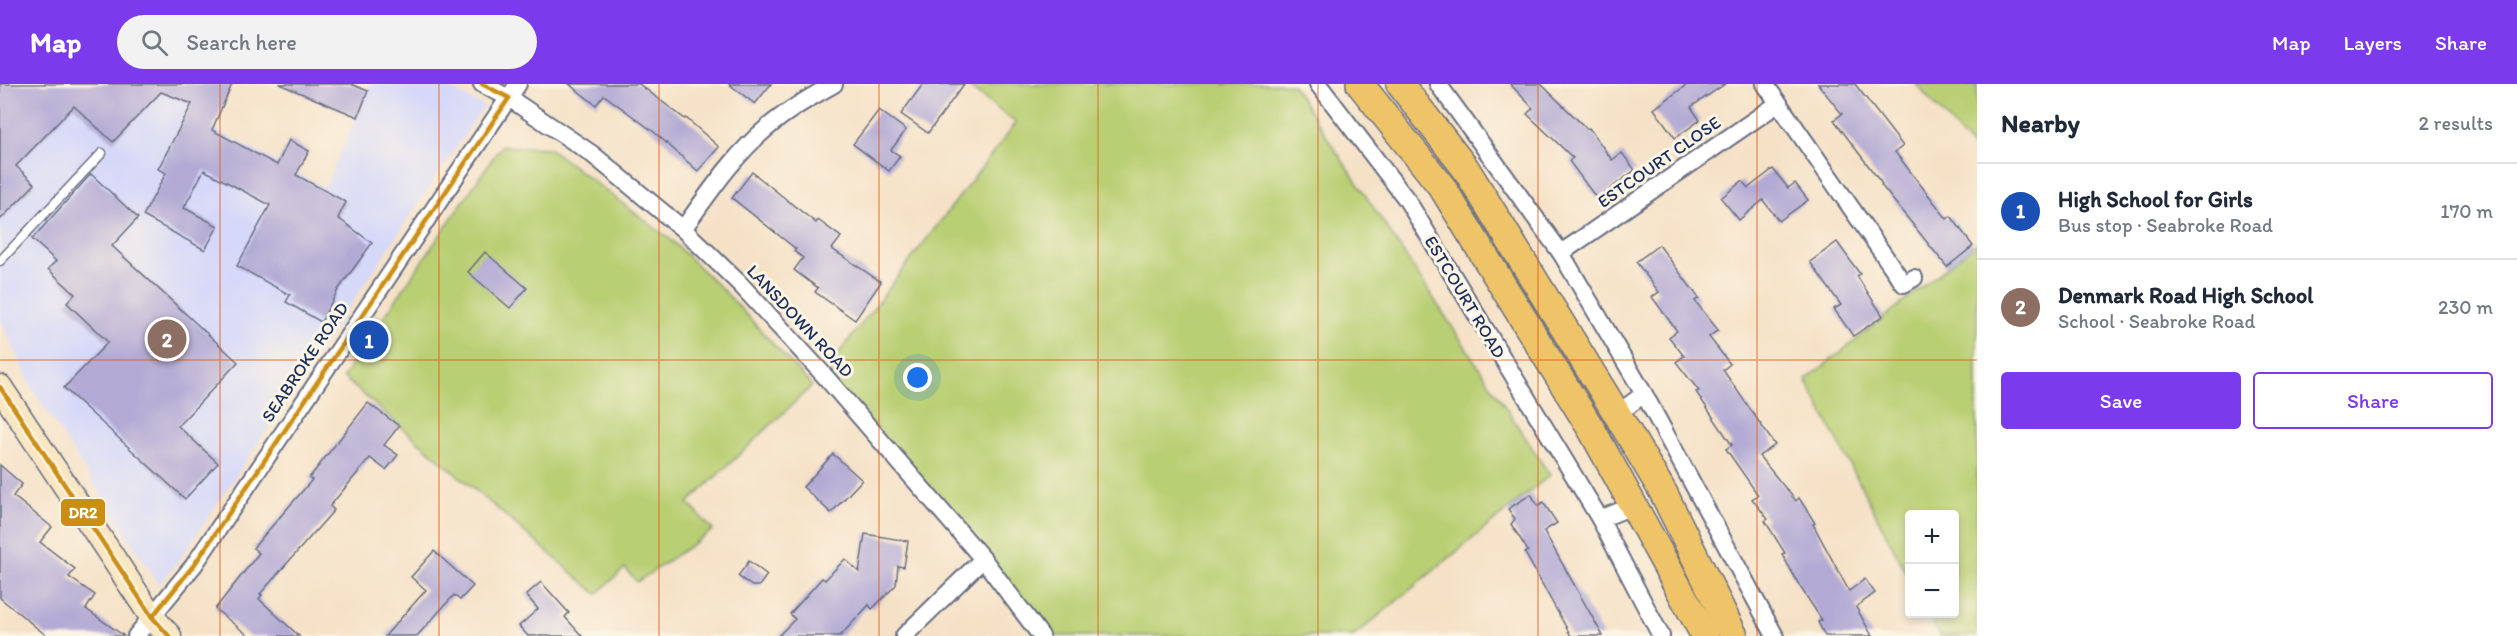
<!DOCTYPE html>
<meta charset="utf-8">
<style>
body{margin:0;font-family:Itim,sans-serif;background:#f2f2f3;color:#1f2937}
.controls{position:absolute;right:18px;bottom:18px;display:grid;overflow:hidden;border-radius:6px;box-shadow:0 3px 9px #0003}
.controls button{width:54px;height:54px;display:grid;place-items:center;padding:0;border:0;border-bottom:2px solid #e0e1e3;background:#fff;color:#1f2937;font:30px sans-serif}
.you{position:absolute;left:918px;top:294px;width:21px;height:21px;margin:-15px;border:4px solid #fff;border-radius:50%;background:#1a73e8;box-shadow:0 0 0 9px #1a73e833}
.badge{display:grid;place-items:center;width:39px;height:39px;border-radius:50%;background:#7c3aed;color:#fff;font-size:20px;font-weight:700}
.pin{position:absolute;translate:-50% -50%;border:3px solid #fff;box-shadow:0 2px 6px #0006}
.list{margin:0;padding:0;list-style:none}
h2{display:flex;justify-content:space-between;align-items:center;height:78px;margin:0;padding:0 24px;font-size:26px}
h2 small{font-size:20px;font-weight:400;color:#747a83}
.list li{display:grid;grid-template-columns:39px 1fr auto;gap:18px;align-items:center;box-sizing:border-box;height:96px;padding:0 24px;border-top:2px solid #e0e1e3}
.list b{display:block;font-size:22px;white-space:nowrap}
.list p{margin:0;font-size:20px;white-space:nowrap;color:#747a83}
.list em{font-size:20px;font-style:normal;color:#747a83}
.actions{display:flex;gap:12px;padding:18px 24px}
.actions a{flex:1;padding:14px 0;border:2px solid #7c3aed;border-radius:6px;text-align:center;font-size:21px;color:#7c3aed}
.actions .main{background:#7c3aed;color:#fff}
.icon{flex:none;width:33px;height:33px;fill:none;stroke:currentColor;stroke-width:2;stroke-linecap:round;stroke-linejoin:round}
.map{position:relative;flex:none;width:1977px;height:552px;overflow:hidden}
header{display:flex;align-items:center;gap:36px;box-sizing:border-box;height:84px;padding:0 30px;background:#7c3aed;color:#fff}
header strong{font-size:28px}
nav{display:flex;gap:33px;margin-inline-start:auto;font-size:21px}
.search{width:420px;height:54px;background:#f2f2f3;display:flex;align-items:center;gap:15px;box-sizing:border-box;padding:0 21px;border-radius:33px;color:#747a83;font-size:22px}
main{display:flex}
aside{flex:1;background:#fff}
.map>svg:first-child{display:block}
</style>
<header>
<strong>Map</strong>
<div class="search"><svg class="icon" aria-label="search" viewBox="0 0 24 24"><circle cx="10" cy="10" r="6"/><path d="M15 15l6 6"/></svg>Search here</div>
<nav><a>Map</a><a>Layers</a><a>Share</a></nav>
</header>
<main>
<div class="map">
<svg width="1977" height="552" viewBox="0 0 1977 552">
<rect width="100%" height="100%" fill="#fcf5e5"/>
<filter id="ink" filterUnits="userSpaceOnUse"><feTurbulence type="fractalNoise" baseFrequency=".0167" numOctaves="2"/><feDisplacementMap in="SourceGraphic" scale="12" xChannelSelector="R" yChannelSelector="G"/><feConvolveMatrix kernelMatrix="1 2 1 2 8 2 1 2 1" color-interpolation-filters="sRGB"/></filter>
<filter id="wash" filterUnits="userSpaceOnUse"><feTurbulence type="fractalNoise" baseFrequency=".008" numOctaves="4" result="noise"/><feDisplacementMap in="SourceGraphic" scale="24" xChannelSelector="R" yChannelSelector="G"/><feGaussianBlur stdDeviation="1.35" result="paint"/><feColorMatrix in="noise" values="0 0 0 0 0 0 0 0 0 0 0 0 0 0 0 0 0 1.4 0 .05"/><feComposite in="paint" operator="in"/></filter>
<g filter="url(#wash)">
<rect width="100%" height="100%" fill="#f5e1c6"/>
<path fill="#d6d8f9" d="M0,0H206L193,33L325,104L370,0H441L484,22L182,472L159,501L30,301L0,234Z"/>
<g fill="#b9cf73" stroke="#6a7f68" stroke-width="1.5">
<path d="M965,0H1292L1550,391L1354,552H1041L823,290L1016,39Z"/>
<path d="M1916,0H1977V69Z"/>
<path d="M501,62L549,64L671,156L729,212L812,302L688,419L713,446L637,498L625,484L597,510L343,293Z"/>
<path d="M1977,159V552H1940L1928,530H1954V430H1910L1909,494L1806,296Z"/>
</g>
<g id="blocks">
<g fill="#b2aad4">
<path d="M0,0H232L212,46L277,81L289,56L309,67L296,91L346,118L338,134L372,159L338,206L321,238L286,218L290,211L237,182L270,121L204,86L184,124L218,142L205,166L143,132L166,89L158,85L192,20L161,8L113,58L74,22L16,82L35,100L0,136Z"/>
<path d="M279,0H351L368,7L358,33Z"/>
<path d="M569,0H639L685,35L686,34L719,63L698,87L654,48L604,11L596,21Z"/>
<path d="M729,0H771L755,20Z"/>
<path d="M923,0H964L928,49L901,30Z"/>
<path d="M1510,0H1541L1587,45L1589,44L1612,76L1622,69L1635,86L1597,115L1569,77L1573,74L1527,30L1533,24Z"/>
<path d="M1688,0H1725L1691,23L1700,36L1675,54L1654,25Z"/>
<path d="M1818,0H1855L1903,62L1895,68L1947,135L1951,132L1973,162L1947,183L1881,101L1882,100L1834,36L1842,30Z"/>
<path d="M879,26L906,46L891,66L900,72L889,87L853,60Z"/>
<path d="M1773,85L1788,104L1795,99L1808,116L1779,137L1763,116L1739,136L1721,114L1742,97L1748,104Z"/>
<path d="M752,88L816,139L818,136L841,153L832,165L881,198L855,236L815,208L818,204L794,186L803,174L794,167L796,165L732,114Z"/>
<path d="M91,90L138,134L112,162L238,278L178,342L218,379L185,415L64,304L108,258L67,219L75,210L48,185L56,177L32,155Z"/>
<path d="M1837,158L1860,190L1857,192L1883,232L1853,252L1834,225L1841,221L1810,178Z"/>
<path d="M1659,161L1699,214L1695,217L1718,246L1709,253L1730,280L1723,286L1775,361L1759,372L1796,417L1799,414L1815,439L1813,440L1849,507L1865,495L1875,509L1856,523L1872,552H1825L1818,538L1822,536L1799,501L1782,470L1785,469L1765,437L1768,435L1752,415L1758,411L1726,365L1732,361L1696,308L1699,307L1676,278L1684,272L1669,253L1677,247L1652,213L1659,208L1636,178Z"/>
<path d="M485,168L527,204L510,224L468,188Z"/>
<path d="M368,319L399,342L384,361L398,371L386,386L370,374L330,422L334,426L260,510L262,511L259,515L299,552H249L215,525L259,469L253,464L312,396L309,394Z"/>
<path d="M833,370L862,396L831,429L803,403Z"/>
<path d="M0,381L22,400L13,412L52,443L40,458L75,485L69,493L95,511L86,525L124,552H47L0,514Z"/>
<path d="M1531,410L1538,422L1543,418L1557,439L1544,447L1603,552H1571L1525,469L1528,467L1511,440L1515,435L1508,425Z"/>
<path d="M865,450L908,457L904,483L898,482L896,501L872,525L869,521L840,552H778L795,535L790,530L822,494L825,496L845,475L859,488Z"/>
<path d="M434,467L473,502L460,516L454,511L417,552H385L426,506L411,493Z"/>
<path d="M749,477L767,491L759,502H752L738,492Z"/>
<path d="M541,498L569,529L565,533L582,552H528L519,542L538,525L526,511Z"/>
</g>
</g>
</g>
<g filter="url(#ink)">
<use href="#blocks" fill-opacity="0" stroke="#676d82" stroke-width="1.5"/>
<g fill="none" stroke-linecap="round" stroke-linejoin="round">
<defs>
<path id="lane" d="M0,177L102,69"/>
<g id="street">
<path d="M482,0L509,14L592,70L683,145L740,200L823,290L983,475L1041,552"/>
<path d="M1318,0L1407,116L1600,435L1661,552"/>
<path d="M1438,0L1561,169L1644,310L1775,552"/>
<path d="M1765,0L1904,200L1914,194"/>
<path d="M683,145C709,109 734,71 768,43C788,26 811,13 834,0"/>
<path d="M1561,169L1779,19"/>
<path d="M1617,330L1644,310"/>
<path d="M1600,435L1635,421"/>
<path d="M136,552L194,481L518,0"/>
<path d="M904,552L983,475"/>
</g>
<path id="secondary" d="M0,303L152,533L169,552"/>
<g id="primary">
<path d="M1360,0L1442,103L1593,348L1705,552"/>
<path d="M1400,0L1466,85L1617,330L1663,408L1734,552"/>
</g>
</defs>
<use href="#lane" stroke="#676d82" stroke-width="11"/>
<use href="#street" stroke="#676d82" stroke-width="20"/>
<use href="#secondary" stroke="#676d82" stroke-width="27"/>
<use href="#primary" stroke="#676d82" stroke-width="30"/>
<use href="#lane" stroke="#fff" stroke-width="8"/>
<use href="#street" stroke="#fff" stroke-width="16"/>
<use href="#secondary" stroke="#f9e7c3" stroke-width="24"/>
<use href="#primary" stroke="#efc469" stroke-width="27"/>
<defs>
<g id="bus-1">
<path d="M0,303L152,533L169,552"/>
<path d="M152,533L194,481L509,14L482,0"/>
</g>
</defs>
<use href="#bus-1" stroke="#fcf5e5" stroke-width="9"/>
<use href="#bus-1" stroke="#cb8e13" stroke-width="4.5"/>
</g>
</g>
<path fill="none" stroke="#de5710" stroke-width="1.5" stroke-opacity="0.55" d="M220,0V552M439,0V552M659,0V552M879,0V552M1098,0V552M1318,0V552M1538,0V552M1757,0V552M0,276H1977"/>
<g text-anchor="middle" stroke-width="6" stroke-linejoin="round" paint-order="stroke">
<g font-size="18" fill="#1b2f5e" stroke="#fcf5e5">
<text transform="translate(1659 78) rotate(-35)" y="6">ESTCOURT CLOSE</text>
<text transform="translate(1465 213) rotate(59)" y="6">ESTCOURT ROAD</text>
<text transform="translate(800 237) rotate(47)" y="6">LANSDOWN ROAD</text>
<text transform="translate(305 278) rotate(-56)" y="6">SEABROKE ROAD</text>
</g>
</g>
<rect stroke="#fcf5e5" stroke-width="2" x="60" y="414" width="46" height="29" rx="6" fill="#cb8e13"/>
<g font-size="16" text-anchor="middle" font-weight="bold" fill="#fff">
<text x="83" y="434">DR2</text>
</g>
</svg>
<div class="controls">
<button>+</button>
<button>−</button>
</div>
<div class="you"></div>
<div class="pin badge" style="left:369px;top:256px;background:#1a4fb4">1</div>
<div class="pin badge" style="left:167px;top:255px;background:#8d6e63">2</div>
</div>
<aside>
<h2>Nearby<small>2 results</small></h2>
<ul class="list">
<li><span class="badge" style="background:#1a4fb4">1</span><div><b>High School for Girls</b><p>Bus stop · Seabroke Road</p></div><em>170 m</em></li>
<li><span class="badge" style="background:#8d6e63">2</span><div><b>Denmark Road High School</b><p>School · Seabroke Road</p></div><em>230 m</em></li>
</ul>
<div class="actions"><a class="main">Save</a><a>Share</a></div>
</aside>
</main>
